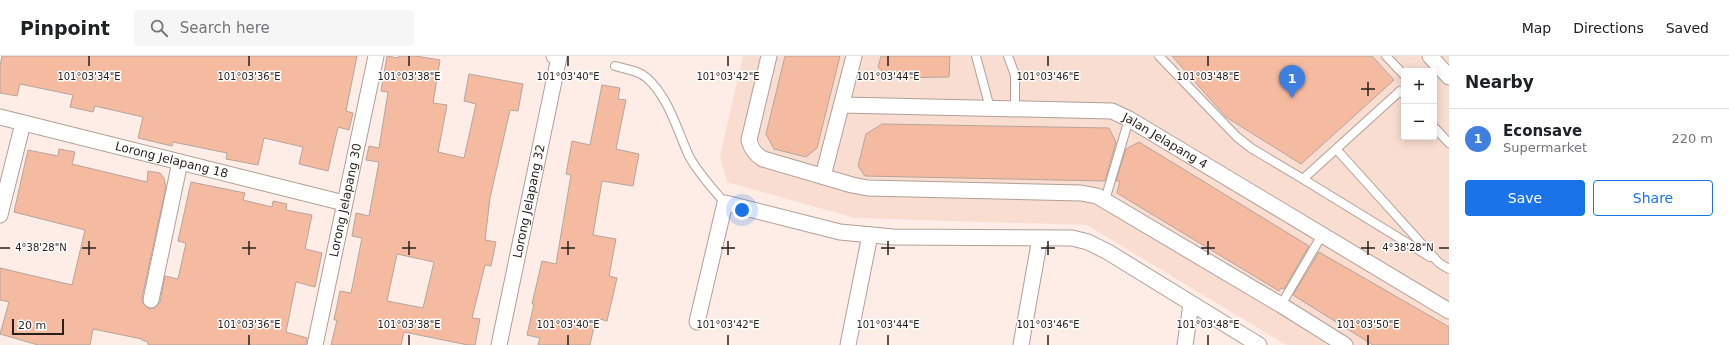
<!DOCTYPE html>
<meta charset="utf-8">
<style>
body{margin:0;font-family:"DejaVu Sans",sans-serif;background:#f6f6f6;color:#202124}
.controls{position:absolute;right:12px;top:12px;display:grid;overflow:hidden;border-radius:4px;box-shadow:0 2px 10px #0003}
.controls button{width:36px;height:36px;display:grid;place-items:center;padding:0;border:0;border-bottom:1px solid #e0e0e0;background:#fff;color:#202124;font:20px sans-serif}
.scale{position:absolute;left:12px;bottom:10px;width:52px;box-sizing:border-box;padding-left:4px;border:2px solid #261f1c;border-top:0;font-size:11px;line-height:14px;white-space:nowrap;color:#261f1c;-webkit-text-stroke:3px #fefefe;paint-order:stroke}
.you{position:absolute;left:742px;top:154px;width:14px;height:14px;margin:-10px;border:3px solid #fff;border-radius:50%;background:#1a73e8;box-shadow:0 0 0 6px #1a73e833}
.badge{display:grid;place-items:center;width:26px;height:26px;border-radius:50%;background:#1a73e8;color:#fff;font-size:13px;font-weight:700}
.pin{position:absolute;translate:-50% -33px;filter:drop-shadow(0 1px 2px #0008)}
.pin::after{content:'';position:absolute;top:21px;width:14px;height:12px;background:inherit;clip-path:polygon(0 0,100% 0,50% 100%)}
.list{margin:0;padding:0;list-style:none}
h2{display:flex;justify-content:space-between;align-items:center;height:52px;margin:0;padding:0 16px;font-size:17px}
h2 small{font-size:13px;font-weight:400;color:#757577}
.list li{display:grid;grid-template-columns:26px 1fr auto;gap:12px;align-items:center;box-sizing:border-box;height:60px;padding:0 16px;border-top:1px solid #e0e0e0}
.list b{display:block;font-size:15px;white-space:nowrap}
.list p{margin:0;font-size:13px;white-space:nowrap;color:#757577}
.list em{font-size:13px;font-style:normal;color:#757577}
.actions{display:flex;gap:8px;padding:12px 16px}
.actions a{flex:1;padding:9px 0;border:1px solid #1a73e8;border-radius:4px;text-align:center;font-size:14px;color:#1a73e8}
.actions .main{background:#1a73e8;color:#fff}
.icon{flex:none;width:22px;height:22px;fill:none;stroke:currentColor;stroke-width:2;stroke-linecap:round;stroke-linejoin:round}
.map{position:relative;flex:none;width:1449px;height:289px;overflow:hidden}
header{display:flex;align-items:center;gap:24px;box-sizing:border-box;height:56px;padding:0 20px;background:#fff;border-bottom:1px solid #e0e0e0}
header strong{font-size:19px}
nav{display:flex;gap:22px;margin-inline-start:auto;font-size:14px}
.search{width:280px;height:36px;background:#f6f6f6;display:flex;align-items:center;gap:10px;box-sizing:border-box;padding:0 14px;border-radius:4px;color:#757577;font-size:15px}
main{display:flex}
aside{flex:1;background:#fff}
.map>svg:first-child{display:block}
</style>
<header>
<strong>Pinpoint</strong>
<div class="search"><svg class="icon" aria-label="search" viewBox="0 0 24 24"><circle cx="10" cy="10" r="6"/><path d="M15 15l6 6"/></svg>Search here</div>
<nav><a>Map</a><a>Directions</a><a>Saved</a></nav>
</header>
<main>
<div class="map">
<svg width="1449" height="289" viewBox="0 0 1449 289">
<rect width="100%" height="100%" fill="#fdede6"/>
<path fill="#f9ddd1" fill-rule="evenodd" d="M743,0H1449V289H1286L1087,169L855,162L727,126L720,100ZM1404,15H1434V81H1404Z"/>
<g fill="#f5bba1" stroke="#b6a49c" fill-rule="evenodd">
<path d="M2,0H357L346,55L353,57L349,74L338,71L328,115L299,108L303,91L264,82L258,109L226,103L227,97L173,86L172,90L138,82L143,61L95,50L93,56L70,51L73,39L20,28L17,40L0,37V10Z"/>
<path d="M387,0L398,2L399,0H416L440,4L433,47L447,49L438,96L464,102L476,48L464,45L469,18L523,28L518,55L510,54L490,142L485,184L496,186L491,210L485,209L472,262L480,263L475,289H468L404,276L401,289H331L337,264H334L340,235L351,237L362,182L352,180L356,157L369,160L379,106L366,104L369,90L379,92L388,36L381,35ZM397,198L434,206L423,252L387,245Z"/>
<path d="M785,0H840L817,92L806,101L774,93L766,78Z"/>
<path d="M881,0H950L949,21L889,22L878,11Z"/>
<path d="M1172,0H1372L1394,24L1301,108L1226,61Z"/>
<path d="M602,29L620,32L618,43L626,44L616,93L639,98L633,130L602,125L593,179L616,183L609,220L617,222L607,265L596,262L590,289H538L540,282L527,279L534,248H532L542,205L556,208L571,119L566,118L572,85L590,89Z"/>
<path d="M882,68L1109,72L1116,86L1105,125L865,120L858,110L866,78Z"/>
<path d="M1139,86L1309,190L1284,233L1281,232L1279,235L1117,137L1120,125H1116L1126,93Z"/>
<path d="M59,93L75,96L72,108L147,126L148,115L160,117L164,122L166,131L142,242L143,247L149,253L154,252L160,246L165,220L178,223L186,187L178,185L191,126L245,137L243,144L272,151L273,145L287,148L286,154L312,159L305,193L322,197L315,231L296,226L286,276L307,282L306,289H148V286L142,284V283L93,273L90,289H38L0,278L9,246L0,244V212L72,229L85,174L14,156L28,94L58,100Z"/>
<path d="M1319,196L1449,271V289H1373L1293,239Z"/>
</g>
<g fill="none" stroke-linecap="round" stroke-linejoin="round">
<defs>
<g id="lane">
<path d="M976,0L990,52"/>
<path d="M1008,0L1015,19V52"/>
<path d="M1159,0L1237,81L1251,92L1303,123L1400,35L1404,39"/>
<path d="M1386,0L1404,19"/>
<path d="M615,10C625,13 638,14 647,22C669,42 677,74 689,100C698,117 712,132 725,147"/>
<path d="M1434,71L1449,87"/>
<path d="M1337,94L1439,207L1449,213"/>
<path d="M1303,123L1430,201"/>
<path d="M1105,144L1129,63"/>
<path d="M1281,249L1322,179"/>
</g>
<g id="street">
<path d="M769,0L749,84C751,93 755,98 763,103L852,129L868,132L1081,137L1097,140L1281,249L1345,289"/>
<path d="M1430,0L1449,21"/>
<path id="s1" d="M842,49L1112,55L1129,63L1449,255"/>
<path id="s2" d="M0,61L344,147"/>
<path d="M823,120L854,0"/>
<path d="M0,159L23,67"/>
<path d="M151,244L180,106"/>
<path d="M697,266L725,147L840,176L893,181L1072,182L1088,186L1108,196L1259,289"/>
<path id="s3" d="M315,289L376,0"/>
<path id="s4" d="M499,289L559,1L554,0"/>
<path d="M848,289L870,179"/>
<path d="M1021,289L1040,182"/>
<path d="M1185,289L1191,248"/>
</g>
</defs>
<use href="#lane" stroke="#b19f97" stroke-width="10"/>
<use href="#street" stroke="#b19f97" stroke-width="17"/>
<use href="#lane" stroke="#fff" stroke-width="8"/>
<use href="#street" stroke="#fff" stroke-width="15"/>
</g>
<path fill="none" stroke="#261f1c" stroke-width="1.5" d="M89,0V10M249,0V10M409,0V10M568,0V10M728,0V10M888,0V10M1048,0V10M1208,0V10M1368,26V40M1361,33H1375M89,185V199M249,185V199M409,185V199M568,185V199M728,185V199M888,185V199M1048,185V199M1208,185V199M1368,185V199M0,192H10M82,192H96M242,192H256M402,192H416M561,192H575M721,192H735M881,192H895M1041,192H1055M1201,192H1215M1361,192H1375M1439,192H1449M249,279V289M409,279V289M568,279V289M728,279V289M888,279V289M1048,279V289M1208,279V289M1368,279V289"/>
<g text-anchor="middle" stroke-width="3" stroke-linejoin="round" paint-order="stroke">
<g font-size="12" fill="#261f1c" stroke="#fefefe">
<text dy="4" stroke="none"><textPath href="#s1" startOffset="331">Jalan Jelapang 4</textPath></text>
<text dy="4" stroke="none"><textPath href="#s2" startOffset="177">Lorong Jelapang 18</textPath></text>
<text dy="4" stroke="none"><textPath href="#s3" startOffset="148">Lorong Jelapang 30</textPath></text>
<text dy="4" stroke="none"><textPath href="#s4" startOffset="147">Lorong Jelapang 32</textPath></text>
</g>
</g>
<g font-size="10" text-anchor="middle" fill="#261f1c" stroke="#fefefe" stroke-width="3" stroke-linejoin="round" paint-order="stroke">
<text x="89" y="24">101°03'34"E</text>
<text x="249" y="24">101°03'36"E</text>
<text x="409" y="24">101°03'38"E</text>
<text x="568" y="24">101°03'40"E</text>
<text x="728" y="24">101°03'42"E</text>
<text x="888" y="24">101°03'44"E</text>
<text x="1048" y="24">101°03'46"E</text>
<text x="1208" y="24">101°03'48"E</text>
<text x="41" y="195">4°38'28"N</text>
<text x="1408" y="195">4°38'28"N</text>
<text x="249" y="272">101°03'36"E</text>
<text x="409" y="272">101°03'38"E</text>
<text x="568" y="272">101°03'40"E</text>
<text x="728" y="272">101°03'42"E</text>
<text x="888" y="272">101°03'44"E</text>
<text x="1048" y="272">101°03'46"E</text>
<text x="1208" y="272">101°03'48"E</text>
<text x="1368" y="272">101°03'50"E</text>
</g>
</svg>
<div class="controls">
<button>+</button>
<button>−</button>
</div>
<div class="scale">20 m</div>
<div class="you"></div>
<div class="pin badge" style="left:1292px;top:42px;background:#3f7fe0">1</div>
</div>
<aside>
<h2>Nearby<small></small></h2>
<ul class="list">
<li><span class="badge" style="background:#3f7fe0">1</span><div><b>Econsave</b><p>Supermarket</p></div><em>220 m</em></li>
</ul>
<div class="actions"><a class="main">Save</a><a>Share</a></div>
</aside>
</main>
